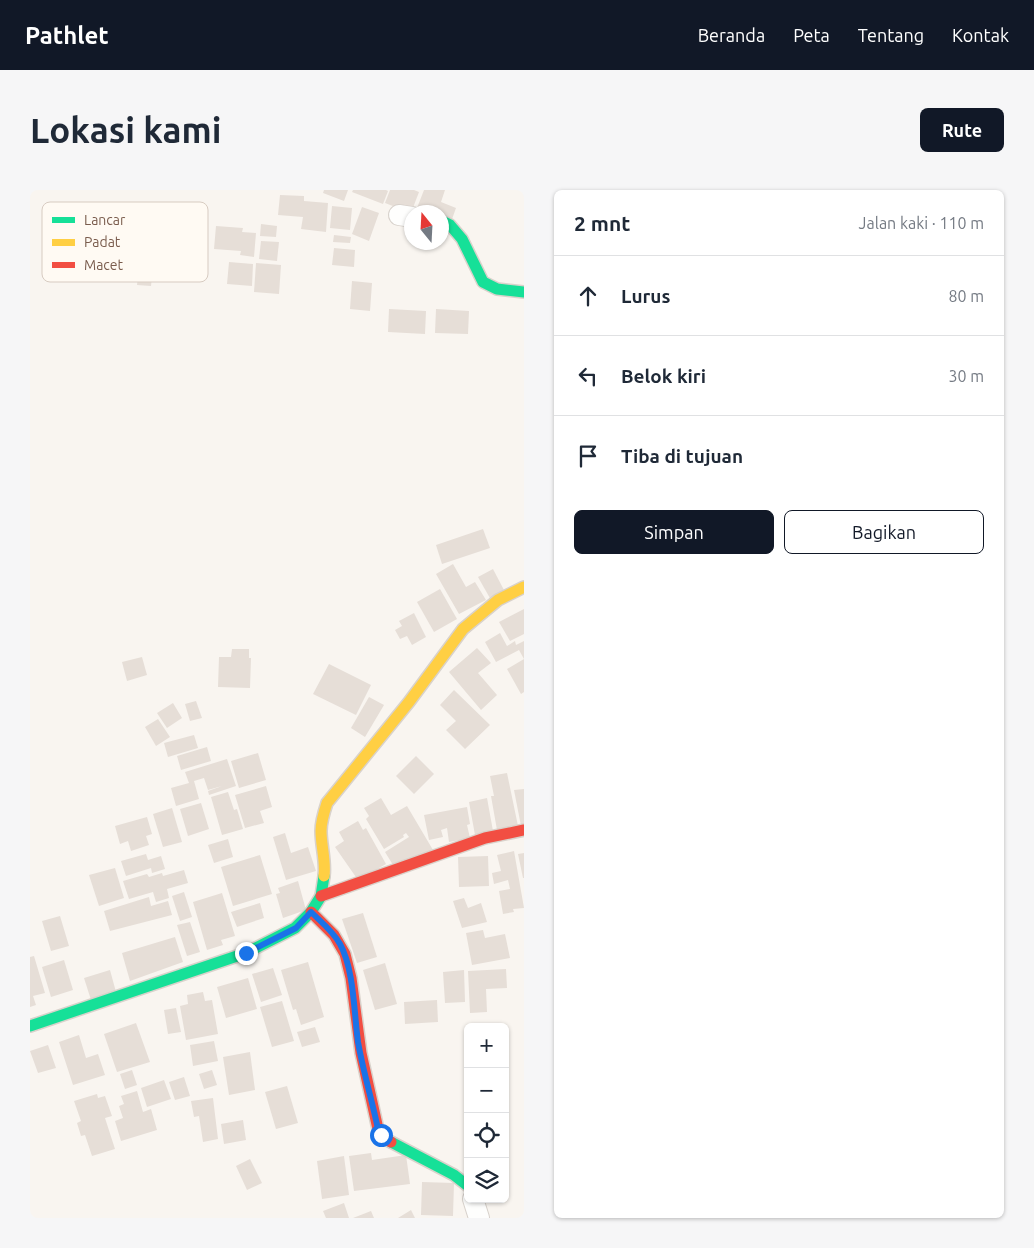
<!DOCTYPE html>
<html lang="id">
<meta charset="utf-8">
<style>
body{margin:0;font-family:Ubuntu,sans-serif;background:#f6f6f7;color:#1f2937}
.controls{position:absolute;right:15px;bottom:15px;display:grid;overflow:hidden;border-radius:8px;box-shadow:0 1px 4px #0004}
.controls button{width:45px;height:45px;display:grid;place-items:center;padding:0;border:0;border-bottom:1px solid #e0e1e3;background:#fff;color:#1f2937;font:25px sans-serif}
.compass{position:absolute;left:374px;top:15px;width:45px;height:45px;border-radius:50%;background:#fff;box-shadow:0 1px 4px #0004;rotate:342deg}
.stop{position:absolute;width:15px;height:15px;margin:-11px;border:4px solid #1a73e8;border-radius:50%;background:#fff}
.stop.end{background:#1a73e8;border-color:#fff;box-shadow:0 1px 5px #0008}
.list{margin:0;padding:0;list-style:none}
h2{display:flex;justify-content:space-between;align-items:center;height:65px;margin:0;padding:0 20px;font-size:21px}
h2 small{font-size:16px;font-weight:400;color:#747a83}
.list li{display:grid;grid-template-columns:32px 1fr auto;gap:15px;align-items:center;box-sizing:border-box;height:80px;padding:0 20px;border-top:1px solid #e0e1e3}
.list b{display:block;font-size:19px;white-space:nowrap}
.list em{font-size:16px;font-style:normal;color:#747a83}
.actions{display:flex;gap:10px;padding:15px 20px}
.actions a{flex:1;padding:11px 0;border:1px solid #111827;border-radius:8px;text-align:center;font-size:18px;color:#111827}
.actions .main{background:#111827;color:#fff}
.icon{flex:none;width:28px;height:28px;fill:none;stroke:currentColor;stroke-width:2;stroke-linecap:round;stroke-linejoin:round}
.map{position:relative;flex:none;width:494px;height:1028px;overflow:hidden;border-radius:8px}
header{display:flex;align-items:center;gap:30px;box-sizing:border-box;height:70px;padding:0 25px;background:#111827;color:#fff}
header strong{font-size:24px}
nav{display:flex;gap:28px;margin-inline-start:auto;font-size:18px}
.intro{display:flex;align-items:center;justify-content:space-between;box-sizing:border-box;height:120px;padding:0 30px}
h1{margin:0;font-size:35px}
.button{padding:12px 22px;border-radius:8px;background:#111827;color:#fff;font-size:18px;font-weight:700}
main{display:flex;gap:30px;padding:0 30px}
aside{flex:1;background:#fff;border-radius:8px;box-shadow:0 1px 4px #0004}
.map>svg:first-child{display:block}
</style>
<header>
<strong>Pathlet</strong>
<nav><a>Beranda</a><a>Peta</a><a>Tentang</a><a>Kontak</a></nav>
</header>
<div class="intro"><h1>Lokasi kami</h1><a class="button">Rute</a></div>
<main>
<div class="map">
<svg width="494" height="1028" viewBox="0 0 494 1028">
<rect width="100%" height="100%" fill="#f9f5f0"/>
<g fill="#e6ded7">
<path d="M294,0H318L314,11L293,3Z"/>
<path d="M323,0H356L358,1L353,14L322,2Z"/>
<path d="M360,0H384L389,2L381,23L355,13Z"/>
<path d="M394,0H415L411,12L426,18L421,32L412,22H398L387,18Z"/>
<path d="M250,5L274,6V11L298,13L296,42L271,39L273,27L248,25Z"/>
<path d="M302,16L322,18L320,40L300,38Z"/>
<path d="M332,17L349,23L339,51L322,44Z"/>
<path d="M231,34L247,36L246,47L230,46Z"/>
<path d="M186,36L213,38L212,42L226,43L224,67L210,65L211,61L184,59Z"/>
<path d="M304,45L321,47L320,53L303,52Z"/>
<path d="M231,51L249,52L247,71L229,69Z"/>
<path d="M304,58L325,60L324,77L302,75Z"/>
<path d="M199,72L223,74L222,96L197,94Z"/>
<path d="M226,73L251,75L249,104L224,102Z"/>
<path d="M108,85L122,86L121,96L107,95Z"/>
<path d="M322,91L342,93L340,121L320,119Z"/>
<path d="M359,119L396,121L395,144L358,142Z"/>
<path d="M406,119L439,121L438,144L405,143Z"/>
<path d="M453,339L460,358L412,374L406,355Z"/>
<path d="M423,374L436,397L445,392L456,410L429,424L406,384Z"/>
<path d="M463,379L475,402L461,410L448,387Z"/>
<path d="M410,399L427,429L404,442L387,412Z"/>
<path d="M494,419V444L480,451L469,432Z"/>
<path d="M384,423L396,447L382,455L377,446L370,449L365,440L372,436L369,431Z"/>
<path d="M470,443L477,456L485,451L486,455L494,451V469L489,460L466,472L455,452Z"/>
<path d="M447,458L461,473L448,483L467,505L451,520L419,482Z"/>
<path d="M202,459H219V468H221L220,498L188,497L189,467H201Z"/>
<path d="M112,467L117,485L97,491L92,472Z"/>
<path d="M494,469V502L491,504L477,479Z"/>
<path d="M299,474L341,495L326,525L283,504Z"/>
<path d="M424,500L460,535L435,559L416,540L426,531L410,515Z"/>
<path d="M339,507L354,515L335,547L321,538Z"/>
<path d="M166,511L172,528L160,531L155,514Z"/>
<path d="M143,513L152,528L137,538L127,523Z"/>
<path d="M128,529L140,547L126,556L115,537Z"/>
<path d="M164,545L168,558L138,567L134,553Z"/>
<path d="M177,557L181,571L151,580L147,566Z"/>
<path d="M228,563L236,590L209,598L201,571Z"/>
<path d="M386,566L404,584L384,604L366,586Z"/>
<path d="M197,569L206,596L179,605L178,601L192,596L178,600L174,588L164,591L169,609L146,616L141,598L159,593L155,582Z"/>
<path d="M477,583L488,636L467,640L461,606H464L460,586Z"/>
<path d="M236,596L242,617L230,621L234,633L215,638L205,605Z"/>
<path d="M494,599V636H491L484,600Z"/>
<path d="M198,602L204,620L207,619L213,639L192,645L181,607Z"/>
<path d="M351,608L361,625L377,616L403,660L363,675L355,662L379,647L376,643L373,645L374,647L354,659L336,629L339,626L334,618Z"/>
<path d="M457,608L463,641L445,645L439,612Z"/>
<path d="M171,613L179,639L158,646L150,619Z"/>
<path d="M437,617L440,634L437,635L440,648L419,652L417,638L411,640L413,647L399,650L394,625Z"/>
<path d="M142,618L152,652L133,657L123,624Z"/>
<path d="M117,627L122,644L116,646L119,655L101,661L98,651L90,654L85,636Z"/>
<path d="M328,631L333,640L336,638L356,674L328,690L305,657L314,651L309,642Z"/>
<path d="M255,643L261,663L278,657L286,681L256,690L243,647Z"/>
<path d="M198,649L203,667L184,673L178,655Z"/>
<path d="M484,661L494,718L483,719L484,722L473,724L469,701L480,699L478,690L464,694L462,683L471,681L467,665Z"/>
<path d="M494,663V688H493L488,664Z"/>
<path d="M116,664L118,670L131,666L135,679L122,683L121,678L96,686L91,671Z"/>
<path d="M230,665L242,704L203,716L191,677Z"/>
<path d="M458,666L459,696L429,697L428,667Z"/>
<path d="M85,678L94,708L69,716L59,685Z"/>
<path d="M154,680L158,693L137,699L139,708L126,712L123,702L99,709L93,691L117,684L119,687L132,683L133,686Z"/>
<path d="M268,691L276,720L253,728L246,704L250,703L248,698Z"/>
<path d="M154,702L162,727L150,731L142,706Z"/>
<path d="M192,703L205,746L191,750L193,755L177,760L163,712Z"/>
<path d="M119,707L121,716L138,711L142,725L80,741L74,721Z"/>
<path d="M434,708L438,718L451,713L457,732L432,738L423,711Z"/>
<path d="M230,713L234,728L207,737L201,722Z"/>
<path d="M333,723L347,767L327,773L312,729Z"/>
<path d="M30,726L39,756L21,761L12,731Z"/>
<path d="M160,732L170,762L157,766L147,735Z"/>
<path d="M453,740L455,748L475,744L480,768L442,775L436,743Z"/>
<path d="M145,747L153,772L100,791L92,763Z"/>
<path d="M4,766L15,803L3,806L6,815L0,817V767Z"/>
<path d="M34,770L43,800L21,807L12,777Z"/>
<path d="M278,772L294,827L271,835L266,819L263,820L251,780Z"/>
<path d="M355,773L367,814L345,820L333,780Z"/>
<path d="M243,778L252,805L231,812L222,784Z"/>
<path d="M476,779L477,798L456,799L457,822L440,823L438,781Z"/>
<path d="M80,780L86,802L61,810L54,788Z"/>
<path d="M434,780L435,812L415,813L413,782Z"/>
<path d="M218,788L227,819L196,828L187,797Z"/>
<path d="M173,802L175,811L182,810L188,844L156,850L150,816L158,814L157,805Z"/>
<path d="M407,810L408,832L375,834L374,812Z"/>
<path d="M252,811L264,851L242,857L230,817Z"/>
<path d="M146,818L151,842L138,844L134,820Z"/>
<path d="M106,833L120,872L87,882L74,844Z"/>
<path d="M285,837L290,852L272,857L267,842Z"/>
<path d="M49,845L56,868L68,864L75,885L43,895L29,852Z"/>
<path d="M184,851L188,871L163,876L160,855Z"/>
<path d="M18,855L26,878L8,883L0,861Z"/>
<path d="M220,862L225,900L199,905L193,867Z"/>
<path d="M102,880L107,895L95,899L90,884Z"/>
<path d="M182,880L187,895L174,899L169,884Z"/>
<path d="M154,887L160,906L145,910L139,892Z"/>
<path d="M134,890L141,909L117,917L111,898Z"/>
<path d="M257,896L268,933L246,939L235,902Z"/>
<path d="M107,901L113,922L121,919L127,940L91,951L85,931L93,928L89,916L94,914L91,906Z"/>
<path d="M67,904L68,908L75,906L82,926L75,928L85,959L62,966L55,945L51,946L47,933L51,931L44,911Z"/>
<path d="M183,908L188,949L173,952L169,926L164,927L161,911Z"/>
<path d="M213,930L216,950L194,954L191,934Z"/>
<path d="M341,963L342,970L376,965L380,994L324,1001L319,966Z"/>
<path d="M314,966L319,1005L292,1009L287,971Z"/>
<path d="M220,969L232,993L217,1000L206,976Z"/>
<path d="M392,992L424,993L423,1026L391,1025Z"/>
<path d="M314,1013L319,1028H296L293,1021Z"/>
<path d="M381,1020L385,1028H368Z"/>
<path d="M341,1021L344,1028H323Z"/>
</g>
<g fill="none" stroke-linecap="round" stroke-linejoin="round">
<defs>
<g id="street">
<path d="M369,25L382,27"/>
<path d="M443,1009L449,1028"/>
</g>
<g id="fast">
<path d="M412,31L420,35L432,49L453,92L467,99L494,102"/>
<path d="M0,836L216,763L265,738L281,722L291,706L294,686"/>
<path d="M361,952L424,985L438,996"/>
</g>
<path id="slow" d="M294,686C296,671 291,656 291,641C291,631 294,622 297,613L379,512L433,439L468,410L494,397"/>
<g id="jam">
<path d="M291,706L455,648L494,640"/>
<path d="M281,722L304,745L315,764L321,788L331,863L348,939L355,949L361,952"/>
</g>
</defs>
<use href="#street" stroke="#d7d1cb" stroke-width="22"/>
<use href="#fast" stroke="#d9d2cb" stroke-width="14"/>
<use href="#slow" stroke="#d9d2cb" stroke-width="14"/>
<use href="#jam" stroke="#d9d2cb" stroke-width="14"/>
<use href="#street" stroke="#fefefd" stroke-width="20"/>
<use href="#fast" stroke="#16e098" stroke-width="11"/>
<use href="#slow" stroke="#ffcf43" stroke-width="11"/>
<use href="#jam" stroke="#f24e42" stroke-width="11"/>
</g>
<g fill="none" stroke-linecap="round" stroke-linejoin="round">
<path stroke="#1a73e8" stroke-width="6" d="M216,763L266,738L281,722C291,732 303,741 310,754C324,779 324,823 328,852C333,881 342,910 348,939L351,945"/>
</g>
<rect x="12" y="12" width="166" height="80" rx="8" fill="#fffaf3" stroke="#d7cbc1" stroke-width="1"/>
<rect x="22" y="27" width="23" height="6" fill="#16e098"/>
<rect x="22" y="49" width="23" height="7" fill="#ffcf43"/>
<rect x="22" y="72" width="23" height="6" fill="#f24e42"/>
<g font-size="14" fill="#7a5c4d">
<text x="54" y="35">Lancar</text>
<text x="54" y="57">Padat</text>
<text x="54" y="80">Macet</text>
</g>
</svg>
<div class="controls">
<button>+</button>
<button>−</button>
<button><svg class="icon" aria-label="locate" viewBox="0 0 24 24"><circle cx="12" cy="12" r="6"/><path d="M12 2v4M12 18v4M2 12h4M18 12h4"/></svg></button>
<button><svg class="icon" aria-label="layers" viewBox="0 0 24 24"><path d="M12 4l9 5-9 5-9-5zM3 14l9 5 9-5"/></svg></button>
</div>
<svg class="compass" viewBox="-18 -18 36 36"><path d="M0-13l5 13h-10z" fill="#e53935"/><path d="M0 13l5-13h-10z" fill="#747a83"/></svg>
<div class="stop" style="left:351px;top:945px"></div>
<div class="stop end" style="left:216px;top:763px"></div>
</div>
<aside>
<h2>2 mnt<small>Jalan kaki · 110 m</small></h2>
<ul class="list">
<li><svg class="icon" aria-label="ahead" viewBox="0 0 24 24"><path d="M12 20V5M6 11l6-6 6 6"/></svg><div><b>Lurus</b></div><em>80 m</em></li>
<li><svg class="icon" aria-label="left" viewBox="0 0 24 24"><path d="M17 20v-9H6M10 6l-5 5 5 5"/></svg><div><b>Belok kiri</b></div><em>30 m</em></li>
<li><svg class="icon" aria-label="arrive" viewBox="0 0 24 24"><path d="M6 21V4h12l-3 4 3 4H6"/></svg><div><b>Tiba di tujuan</b></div></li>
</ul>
<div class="actions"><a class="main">Simpan</a><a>Bagikan</a></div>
</aside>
</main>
